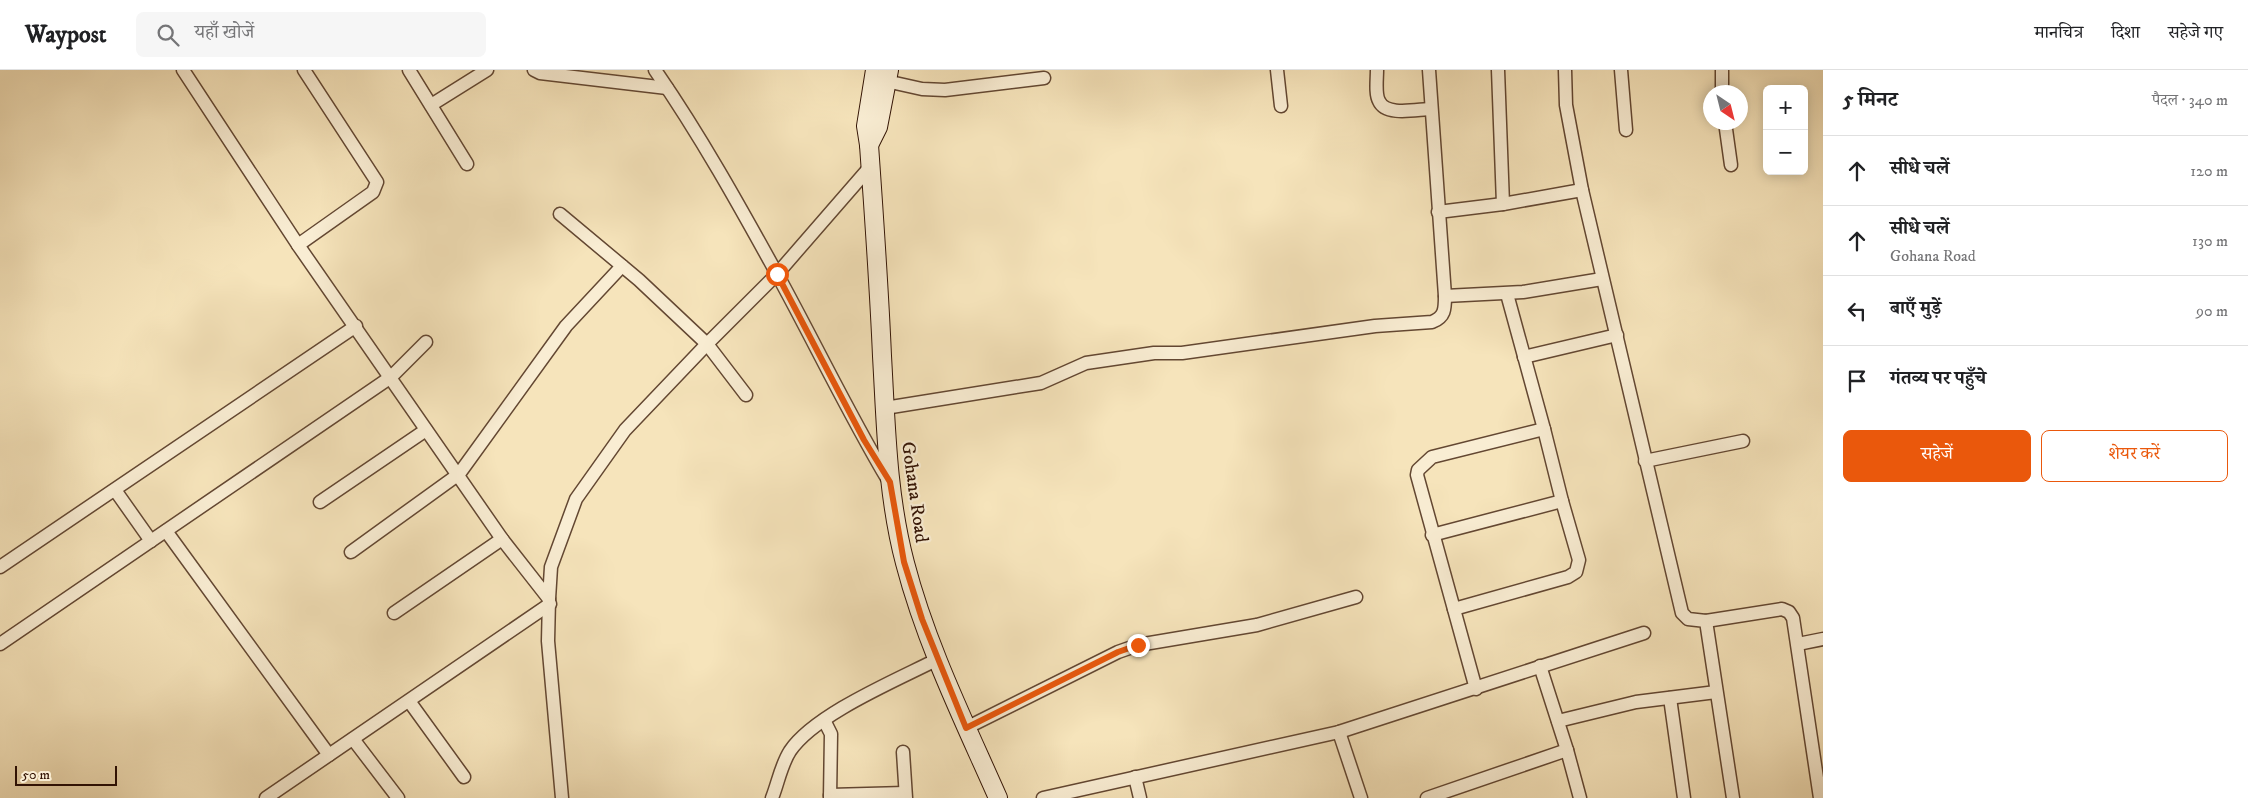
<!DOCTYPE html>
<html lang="hi">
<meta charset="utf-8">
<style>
body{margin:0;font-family:"IM FELL DW Pica","Noto Serif Devanagari",serif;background:#f6f6f6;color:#202124}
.controls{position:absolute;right:15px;top:15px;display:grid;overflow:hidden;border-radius:8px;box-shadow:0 2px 12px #0003}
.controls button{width:45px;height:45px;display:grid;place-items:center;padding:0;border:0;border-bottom:1px solid #e0e0e0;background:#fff;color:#202124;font:25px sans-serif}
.compass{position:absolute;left:1703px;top:15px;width:45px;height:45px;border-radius:50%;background:#fff;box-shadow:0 2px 12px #0003;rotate:145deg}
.scale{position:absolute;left:15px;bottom:12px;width:102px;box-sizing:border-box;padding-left:5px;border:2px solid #321304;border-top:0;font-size:14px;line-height:18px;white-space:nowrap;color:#321304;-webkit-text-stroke:4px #f9edd3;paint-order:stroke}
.stop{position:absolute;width:15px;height:15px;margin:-11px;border:4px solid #ea580c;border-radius:50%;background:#fff}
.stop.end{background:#ea580c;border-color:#fff;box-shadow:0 1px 5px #0008}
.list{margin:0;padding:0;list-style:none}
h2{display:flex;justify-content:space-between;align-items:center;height:65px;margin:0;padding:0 20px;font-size:21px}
h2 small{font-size:16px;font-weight:400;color:#757577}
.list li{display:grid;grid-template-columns:32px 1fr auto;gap:15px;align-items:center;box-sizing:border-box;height:70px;padding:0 20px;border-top:1px solid #e0e0e0}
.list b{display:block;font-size:19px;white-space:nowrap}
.list p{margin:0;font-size:16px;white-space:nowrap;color:#757577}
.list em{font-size:16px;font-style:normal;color:#757577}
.actions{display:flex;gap:10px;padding:15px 20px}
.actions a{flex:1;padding:11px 0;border:1px solid #ea580c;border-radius:8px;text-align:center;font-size:18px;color:#ea580c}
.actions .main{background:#ea580c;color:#fff}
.icon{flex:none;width:28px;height:28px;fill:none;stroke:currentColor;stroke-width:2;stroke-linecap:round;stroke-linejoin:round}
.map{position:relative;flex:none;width:1823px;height:728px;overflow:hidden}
header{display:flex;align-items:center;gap:30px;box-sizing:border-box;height:70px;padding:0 25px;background:#fff;border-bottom:1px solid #e0e0e0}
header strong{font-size:24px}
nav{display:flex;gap:28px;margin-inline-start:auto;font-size:18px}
.search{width:350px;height:45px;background:#f6f6f6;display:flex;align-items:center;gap:12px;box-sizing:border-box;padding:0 18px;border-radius:8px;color:#757577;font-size:19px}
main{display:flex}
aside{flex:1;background:#fff}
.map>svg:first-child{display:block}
</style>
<header>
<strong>Waypost</strong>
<div class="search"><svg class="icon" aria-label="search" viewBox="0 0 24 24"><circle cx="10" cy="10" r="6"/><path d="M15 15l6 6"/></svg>यहाँ खोजें</div>
<nav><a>मानचित्र</a><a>दिशा</a><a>सहेजे गए</a></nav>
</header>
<main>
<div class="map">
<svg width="1823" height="728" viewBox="0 0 1823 728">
<rect width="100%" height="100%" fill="#f6e4bb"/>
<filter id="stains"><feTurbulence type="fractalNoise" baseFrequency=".004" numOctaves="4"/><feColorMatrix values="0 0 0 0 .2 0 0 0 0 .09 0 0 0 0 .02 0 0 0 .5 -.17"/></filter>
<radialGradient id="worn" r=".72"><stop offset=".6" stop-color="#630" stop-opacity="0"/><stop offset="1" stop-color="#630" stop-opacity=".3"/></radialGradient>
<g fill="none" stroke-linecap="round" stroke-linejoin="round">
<defs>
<g id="minor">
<path d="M183,0L298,175L502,469L549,529"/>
<path d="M409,0L467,94"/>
<path d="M534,0L540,3L667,18"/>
<path d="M655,0C700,65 739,135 777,204C815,273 848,343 888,410"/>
<path d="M1277,0L1281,36"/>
<path d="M1377,0C1377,9 1375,24 1379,31C1386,47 1418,39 1431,39"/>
<path d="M1498,0L1503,134"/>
<path d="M1565,0L1566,35L1582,120L1682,543L1688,549L1706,551L1733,728"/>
<path d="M1621,0L1626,60"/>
<path d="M1722,0V22"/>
<path d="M886,11L922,19L945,20L1044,8"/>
<path d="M431,35L487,0"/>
<path d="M1725,52L1731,95"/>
<path d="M1438,142L1503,134L1582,120"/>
<path d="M560,144L639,210L707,274L746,325"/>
<path d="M298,175L373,122L377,112L304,0"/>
<path d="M1445,226L1523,222L1602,209"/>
<path d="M1524,287L1617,265"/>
<path d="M885,338L1041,313L1086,293L1154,283H1182L1375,256L1432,252C1445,247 1445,239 1445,226L1429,0"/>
<path d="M1645,391L1743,371"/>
<path d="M115,420L151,471"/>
<path d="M320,432L426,360"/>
<path d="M166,461L329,685"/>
<path d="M1432,465L1562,431"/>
<path d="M351,482L459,404L566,256L622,196"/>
<path d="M0,497L356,256"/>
<path d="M1454,539L1568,507L1576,502L1579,490L1562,431L1544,359L1507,224"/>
<path d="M394,543L502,469"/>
<path d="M1706,551L1782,539L1789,542L1793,548L1820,728"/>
<path d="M0,574L391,307L426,272"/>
<path d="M1798,574L1823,569"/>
<path d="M1540,596L1567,680L1580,728"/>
<path d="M1476,619L1417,405L1418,400L1432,387L1544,359"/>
<path d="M1670,628L1684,728"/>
<path d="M409,631L464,707"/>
<path d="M824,650L831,664L830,728"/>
<path d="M1558,651L1636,632L1716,622"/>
<path d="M966,658L1118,582L1138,575L1257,555L1356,527"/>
<path d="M1339,662L1361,728"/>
<path d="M353,669L398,728"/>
<path d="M903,682L906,728"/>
<path d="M1135,707L1140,728"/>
<path d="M830,725L905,723"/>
<path d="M266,728L550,534"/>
<path d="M562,728L548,571L549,529L551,497L576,429L625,360L707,274L777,204L870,97"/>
<path d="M772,728C778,713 781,695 790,681C815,644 897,610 938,589"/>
<path d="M1043,728L1339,662L1644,563"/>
<path d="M1427,728L1567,680"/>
</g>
<g id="secondary">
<path d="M875,0L866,56L869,75C874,145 879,216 882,286C886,355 887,425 905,493C926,574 964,651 998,728"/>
<path d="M869,75L878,57L889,0"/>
</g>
</defs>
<use href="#minor" stroke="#634732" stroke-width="15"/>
<use href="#secondary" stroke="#321304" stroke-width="20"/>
<use href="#minor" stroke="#f9edd3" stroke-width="12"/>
<use href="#secondary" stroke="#f9edd3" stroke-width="18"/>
</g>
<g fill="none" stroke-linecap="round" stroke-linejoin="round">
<path stroke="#ea580c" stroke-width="6" d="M777,204L864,370L890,412L904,492L922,549L966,658L1118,582L1138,575"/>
</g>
<g text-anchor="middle" stroke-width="4.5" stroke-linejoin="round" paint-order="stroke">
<g font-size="19" fill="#321304" stroke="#f9edd3">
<text transform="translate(916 422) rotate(82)" y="7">Gohana Road</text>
</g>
</g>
<rect width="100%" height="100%" filter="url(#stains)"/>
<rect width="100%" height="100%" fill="url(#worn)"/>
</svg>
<div class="controls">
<button>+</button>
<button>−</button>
</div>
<svg class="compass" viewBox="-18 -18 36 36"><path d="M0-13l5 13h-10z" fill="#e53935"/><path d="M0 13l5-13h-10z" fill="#757577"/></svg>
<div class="scale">50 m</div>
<div class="stop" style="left:777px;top:204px"></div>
<div class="stop end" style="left:1138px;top:575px"></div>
</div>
<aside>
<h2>5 मिनट<small>पैदल · 340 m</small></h2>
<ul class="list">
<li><svg class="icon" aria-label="ahead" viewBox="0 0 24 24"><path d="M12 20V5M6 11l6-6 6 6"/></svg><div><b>सीधे चलें</b></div><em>120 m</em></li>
<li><svg class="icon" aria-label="ahead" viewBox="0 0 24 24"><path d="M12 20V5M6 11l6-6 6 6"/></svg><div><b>सीधे चलें</b><p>Gohana Road</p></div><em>130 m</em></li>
<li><svg class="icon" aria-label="left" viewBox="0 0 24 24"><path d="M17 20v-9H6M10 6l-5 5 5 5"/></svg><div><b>बाएँ मुड़ें</b></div><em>90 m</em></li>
<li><svg class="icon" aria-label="arrive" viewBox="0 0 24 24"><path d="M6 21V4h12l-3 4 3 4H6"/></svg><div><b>गंतव्य पर पहुँचे</b></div></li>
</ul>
<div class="actions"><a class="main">सहेजें</a><a>शेयर करें</a></div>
</aside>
</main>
